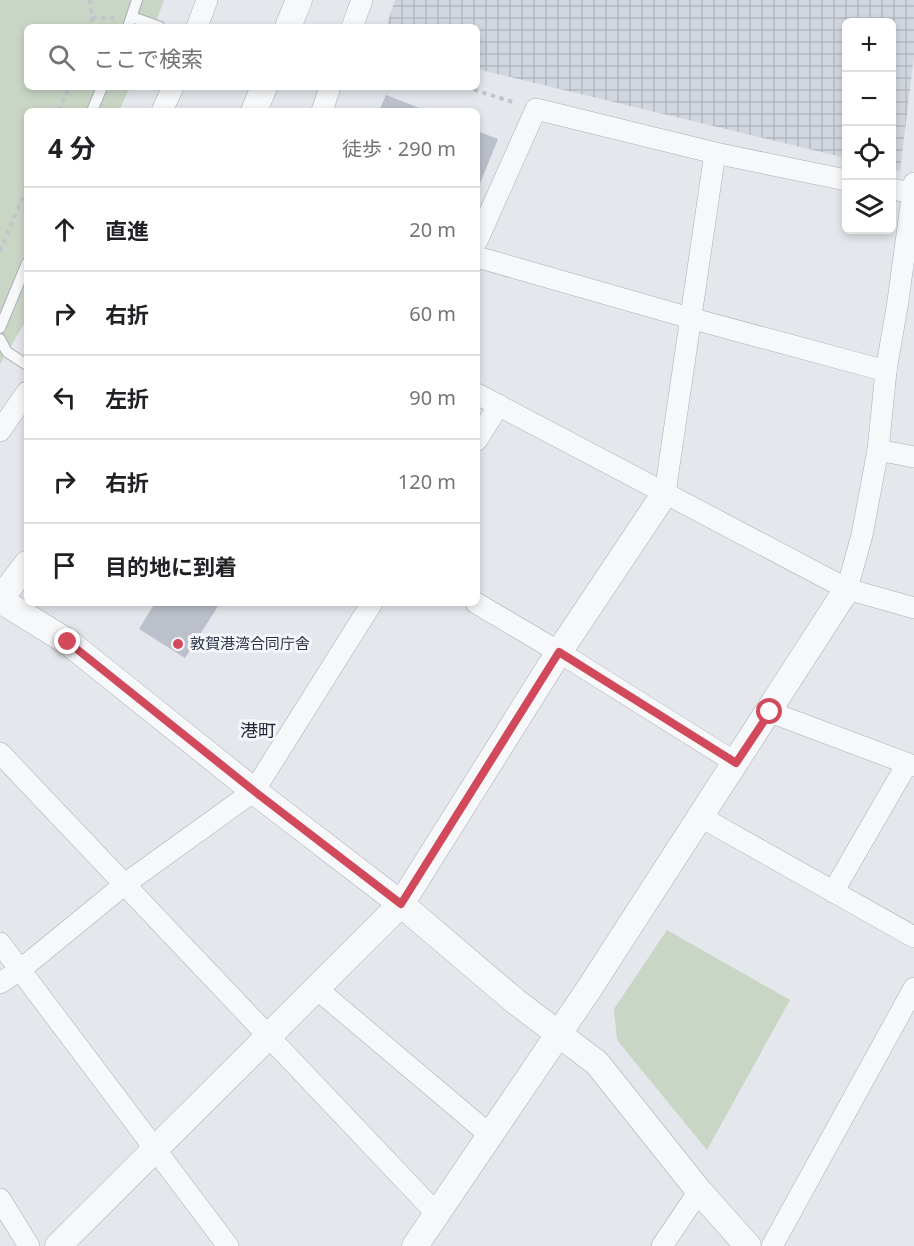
<!DOCTYPE html>
<html lang="ja">
<meta charset="utf-8">
<style>
body{margin:0;font-family:"Noto Sans","Noto Sans JP",sans-serif;background:#f2f2f2;color:#202124}
.controls{position:absolute;right:18px;top:18px;display:grid;overflow:hidden;border-radius:9px;box-shadow:0 3px 9px #0003}
.controls button{width:54px;height:54px;display:grid;place-items:center;padding:0;border:0;border-bottom:2px solid #e0e0e0;background:#fff;color:#202124;font:30px sans-serif}
.stop{position:absolute;width:18px;height:18px;margin:-14px;border:4px solid #d1495b;border-radius:50%;background:#fff}
.stop.end{background:#d1495b;border-color:#fff;box-shadow:0 2px 6px #0008}
.list{margin:0;padding:0;list-style:none}
h2{display:flex;justify-content:space-between;align-items:center;height:78px;margin:0;padding:0 24px;font-size:26px}
h2 small{font-size:20px;font-weight:400;color:#757577}
.list li{display:grid;grid-template-columns:39px 1fr auto;gap:18px;align-items:center;box-sizing:border-box;height:84px;padding:0 24px;border-top:2px solid #e0e0e0}
.list b{display:block;font-size:22px;white-space:nowrap}
.list em{font-size:20px;font-style:normal;color:#757577}
.icon{flex:none;width:33px;height:33px;fill:none;stroke:currentColor;stroke-width:2;stroke-linecap:round;stroke-linejoin:round}
.map{position:relative;flex:none;width:914px;height:1246px;overflow:hidden}
.search{position:absolute;background:#fff;box-shadow:0 3px 9px #0003;left:24px;top:24px;width:456px;height:66px;display:flex;align-items:center;gap:15px;box-sizing:border-box;padding:0 21px;border-radius:9px;color:#757577;font-size:22px}
.panel{position:absolute;background:#fff;box-shadow:0 3px 9px #0003;left:24px;top:108px;width:456px;height:498px;border-radius:9px}
.map>svg:first-child{display:block}
</style>
<div class="map">
<svg width="914" height="1246" viewBox="0 0 914 1246">
<defs>
<pattern id="industrial-grid" width="8" height="8" patternUnits="userSpaceOnUse" patternTransform="scale(1.5)"><rect width="8" height="8" fill="#d2d6de"/><path d="M0 4h8M4 0v8" fill="none" stroke="#b4b8c0"/></pattern>
</defs>
<rect width="100%" height="100%" fill="#e4e7ec"/>
<path fill="url(#industrial-grid)" d="M395,0H914V56L900,171L892,169V22H846V158L477,69V27H386Z"/>
<g fill="#c9d6c5">
<path d="M0,0H164L154,27H27V87H130L119,111H27V319L0,364Z"/>
<path d="M667,930L790,1000L707,1150L617,1040L614,1009Z"/>
</g>
<g fill="#bbc0ca">
<path d="M386,95L427,111H379Z"/>
<path d="M477,131L498,139L477,191Z"/>
<path d="M155,603H220L185,658L139,629Z"/>
</g>
<g fill="none" stroke-linecap="round" stroke-linejoin="round">
<defs>
<g id="service">
<path d="M132,17L160,27"/>
<path d="M128,27L137,0"/>
<path d="M92,111L102,87"/>
<path d="M0,328L27,263"/>
<path d="M0,339L7,352L27,365"/>
</g>
<g id="minor">
<path d="M197,27L207,0"/>
<path d="M352,27L362,0"/>
<path d="M162,111L173,87"/>
<path d="M322,111L330,87"/>
<path d="M892,189L912,193"/>
<path d="M477,241L536,109L715,153L846,180"/>
<path d="M477,257L690,318L886,371"/>
<path d="M477,394L847,589L914,608"/>
<path d="M0,431L27,392"/>
<path d="M477,440L499,405"/>
<path d="M878,450L914,457"/>
<path d="M665,493L715,153"/>
<path d="M847,589L862,535L878,450L886,371L898,301L914,183"/>
<path d="M476,603L559,652L736,763"/>
<path d="M770,712L914,766"/>
<path d="M0,753L437,1214"/>
<path d="M701,817L914,937"/>
<path d="M833,892L907,764"/>
<path d="M0,943L228,1246"/>
<path d="M0,983L20,970L125,884L254,791L372,603"/>
<path d="M317,989L490,1135"/>
<path d="M0,1199L29,1246"/>
<path d="M662,1246L699,1191"/>
<path d="M772,1246L914,988"/>
</g>
<g id="tertiary">
<path d="M288,27L299,0"/>
<path d="M254,111L264,87"/>
<path d="M0,599L27,564"/>
<path d="M0,600L68,642L254,791L401,904L515,1001L597,1063L699,1191L748,1246"/>
<path d="M58,1246L401,904L559,652L665,493"/>
<path d="M415,1246L589,989L847,589"/>
</g>
</defs>
<use href="#service" stroke="#a9aeb7" stroke-width="12"/>
<use href="#minor" stroke="#a9aeb7" stroke-width="22"/>
<use href="#tertiary" stroke="#a9aeb7" stroke-width="27"/>
<g stroke="#c2c5cb" stroke-width="4" stroke-dasharray="4.5 4.5" stroke-linecap="butt">
<path d="M89,0L91,7L92,27"/>
<path d="M92,18H115"/>
<path d="M465,87L516,103"/>
<path d="M59,111L69,87"/>
<path d="M0,251L27,187"/>
</g>
<use href="#service" stroke="#f7f8fa" stroke-width="10"/>
<use href="#minor" stroke="#f7f8fa" stroke-width="21"/>
<use href="#tertiary" stroke="#f7f8fa" stroke-width="26"/>
</g>
<g fill="none" stroke-linecap="round" stroke-linejoin="round">
<path stroke="#d1495b" stroke-width="8" d="M68,642L254,791L401,904L559,652L736,763L770,712"/>
</g>
<circle fill="#d1495b" stroke="#f4f6f9" stroke-width="2" cx="178" cy="644" r="6"/>
<g text-anchor="middle" stroke-width="6" stroke-linejoin="round" paint-order="stroke">
<g font-size="15" fill="#2b3445" stroke="#f4f6f9" text-anchor="start">
<text x="190" y="649">敦賀港湾合同庁舎</text>
</g>
<g font-size="18" fill="#1d2536" stroke="#f4f6f9">
<text x="258" y="737">港町</text>
</g>
</g>
</svg>
<div class="controls">
<button>+</button>
<button>−</button>
<button><svg class="icon" aria-label="locate" viewBox="0 0 24 24"><circle cx="12" cy="12" r="6"/><path d="M12 2v4M12 18v4M2 12h4M18 12h4"/></svg></button>
<button><svg class="icon" aria-label="layers" viewBox="0 0 24 24"><path d="M12 4l9 5-9 5-9-5zM3 14l9 5 9-5"/></svg></button>
</div>
<div class="stop" style="left:770px;top:712px"></div>
<div class="stop end" style="left:68px;top:642px"></div>
<div class="search"><svg class="icon" aria-label="search" viewBox="0 0 24 24"><circle cx="10" cy="10" r="6"/><path d="M15 15l6 6"/></svg>ここで検索</div>
<section class="panel">
<h2>4 分<small>徒歩 · 290 m</small></h2>
<ul class="list">
<li><svg class="icon" aria-label="ahead" viewBox="0 0 24 24"><path d="M12 20V5M6 11l6-6 6 6"/></svg><div><b>直進</b></div><em>20 m</em></li>
<li><svg class="icon" aria-label="right" viewBox="0 0 24 24"><path d="M7 20v-9h11M14 6l5 5-5 5"/></svg><div><b>右折</b></div><em>60 m</em></li>
<li><svg class="icon" aria-label="left" viewBox="0 0 24 24"><path d="M17 20v-9H6M10 6l-5 5 5 5"/></svg><div><b>左折</b></div><em>90 m</em></li>
<li><svg class="icon" aria-label="right" viewBox="0 0 24 24"><path d="M7 20v-9h11M14 6l5 5-5 5"/></svg><div><b>右折</b></div><em>120 m</em></li>
<li><svg class="icon" aria-label="arrive" viewBox="0 0 24 24"><path d="M6 21V4h12l-3 4 3 4H6"/></svg><div><b>目的地に到着</b></div></li>
</ul>
</section>
</div>
